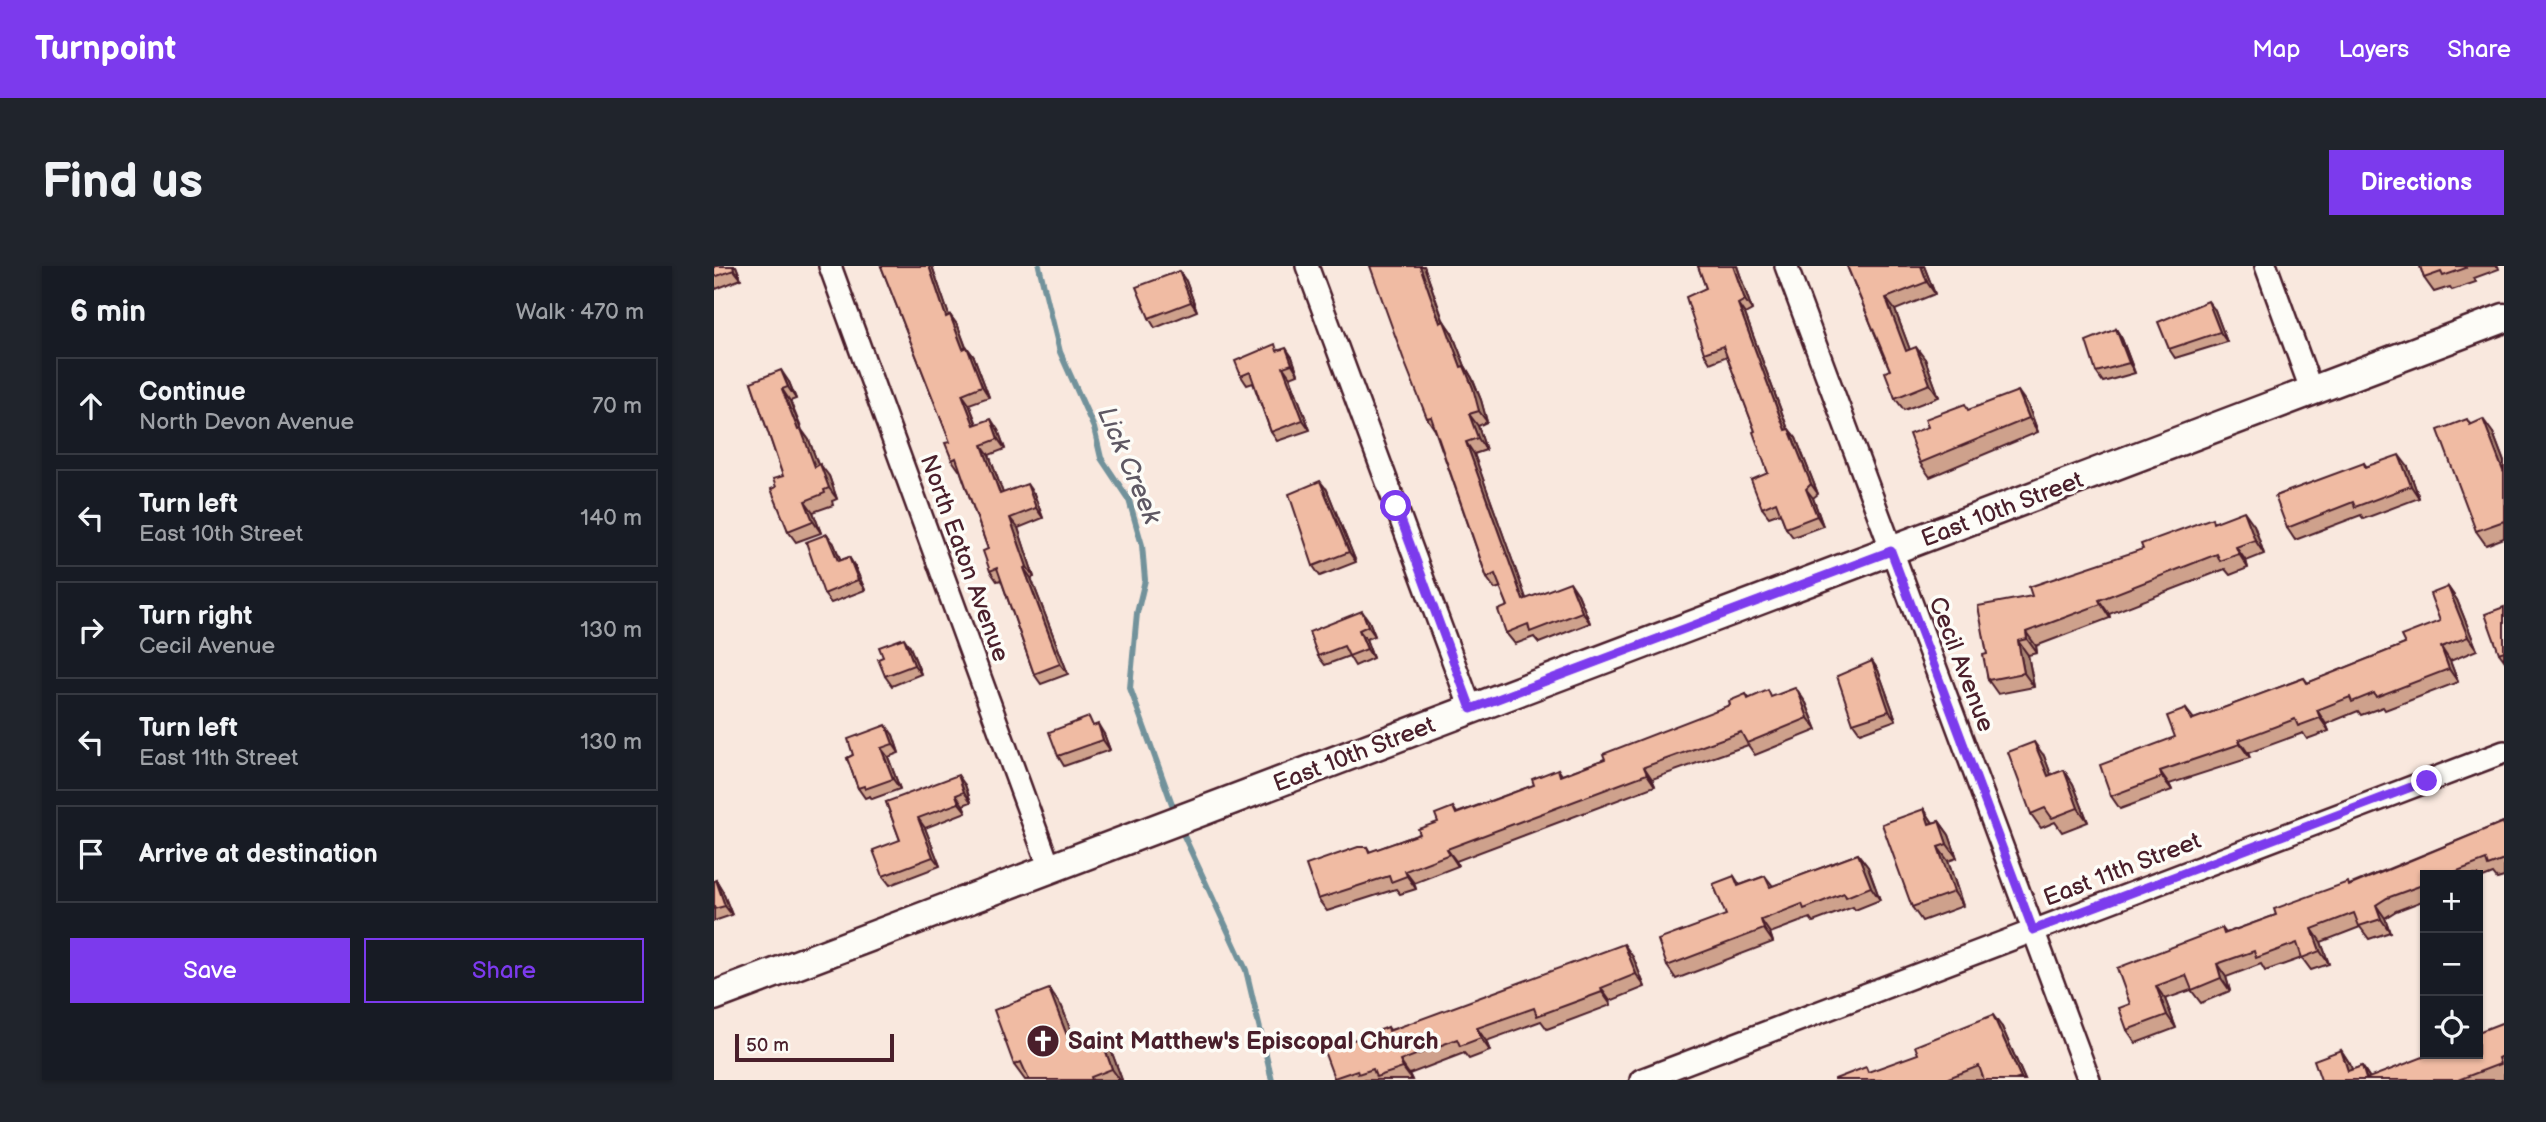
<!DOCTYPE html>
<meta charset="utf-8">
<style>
body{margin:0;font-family:"Balsamiq Sans",sans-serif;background:#20242c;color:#f1f3f6}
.controls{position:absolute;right:21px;bottom:21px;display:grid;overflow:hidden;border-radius:0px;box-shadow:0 2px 5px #0004}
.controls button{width:63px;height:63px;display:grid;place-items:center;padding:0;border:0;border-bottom:2px solid #363941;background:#171b24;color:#f1f3f6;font:35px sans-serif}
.scale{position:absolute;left:21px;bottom:18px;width:159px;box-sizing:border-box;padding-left:7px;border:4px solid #4a1f2b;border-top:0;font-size:19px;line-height:24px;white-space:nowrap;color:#4a1f2b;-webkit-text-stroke:5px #fdfcf7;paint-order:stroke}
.stop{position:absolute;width:21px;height:21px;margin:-16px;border:5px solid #7c3aed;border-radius:50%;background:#fff}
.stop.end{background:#7c3aed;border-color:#fff;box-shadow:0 2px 7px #0008}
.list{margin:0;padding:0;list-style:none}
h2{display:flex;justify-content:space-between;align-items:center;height:91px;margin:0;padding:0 28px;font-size:30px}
h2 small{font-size:23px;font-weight:400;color:#9ea1a6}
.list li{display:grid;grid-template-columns:46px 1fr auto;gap:21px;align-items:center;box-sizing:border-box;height:98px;margin:0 14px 14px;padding:0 14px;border:2px solid #363941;border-radius:0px}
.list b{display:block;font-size:26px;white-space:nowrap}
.list p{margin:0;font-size:23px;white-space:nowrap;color:#9ea1a6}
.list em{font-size:23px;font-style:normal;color:#9ea1a6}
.actions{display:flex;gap:14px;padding:21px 28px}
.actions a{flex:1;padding:16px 0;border:2px solid #7c3aed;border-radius:0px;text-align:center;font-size:24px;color:#7c3aed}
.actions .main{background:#7c3aed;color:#fff}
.icon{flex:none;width:38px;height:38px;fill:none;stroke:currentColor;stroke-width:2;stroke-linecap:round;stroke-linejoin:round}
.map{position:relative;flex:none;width:1790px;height:814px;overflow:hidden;border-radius:0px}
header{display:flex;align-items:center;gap:42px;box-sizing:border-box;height:98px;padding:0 35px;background:#7c3aed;color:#fff}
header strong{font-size:33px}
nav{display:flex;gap:38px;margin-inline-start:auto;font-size:24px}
.intro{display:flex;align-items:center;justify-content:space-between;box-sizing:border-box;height:168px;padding:0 42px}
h1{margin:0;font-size:49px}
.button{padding:18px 32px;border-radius:0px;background:#7c3aed;color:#fff;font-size:24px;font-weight:700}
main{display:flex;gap:42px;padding:0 42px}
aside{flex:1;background:#171b24;border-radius:0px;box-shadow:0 2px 5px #0004}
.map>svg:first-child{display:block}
</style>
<header>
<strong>Turnpoint</strong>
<nav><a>Map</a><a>Layers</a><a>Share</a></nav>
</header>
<div class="intro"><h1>Find us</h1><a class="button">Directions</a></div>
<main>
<aside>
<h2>6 min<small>Walk · 470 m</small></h2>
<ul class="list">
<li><svg class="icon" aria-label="ahead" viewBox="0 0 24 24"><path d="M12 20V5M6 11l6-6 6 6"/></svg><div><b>Continue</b><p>North Devon Avenue</p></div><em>70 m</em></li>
<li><svg class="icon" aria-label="left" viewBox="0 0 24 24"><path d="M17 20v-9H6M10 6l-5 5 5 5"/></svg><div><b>Turn left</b><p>East 10th Street</p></div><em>140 m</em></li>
<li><svg class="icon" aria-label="right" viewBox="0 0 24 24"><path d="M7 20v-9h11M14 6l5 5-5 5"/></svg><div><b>Turn right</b><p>Cecil Avenue</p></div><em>130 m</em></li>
<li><svg class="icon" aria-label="left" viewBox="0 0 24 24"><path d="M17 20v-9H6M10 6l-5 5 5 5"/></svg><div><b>Turn left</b><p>East 11th Street</p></div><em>130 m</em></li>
<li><svg class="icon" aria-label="arrive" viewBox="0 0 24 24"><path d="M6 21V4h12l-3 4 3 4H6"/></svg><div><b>Arrive at destination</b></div></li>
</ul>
<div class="actions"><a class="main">Save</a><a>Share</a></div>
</aside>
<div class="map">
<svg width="1790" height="814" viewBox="0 0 1790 814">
<rect width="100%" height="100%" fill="#f9e8de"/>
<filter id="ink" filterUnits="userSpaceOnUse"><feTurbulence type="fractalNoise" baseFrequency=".0143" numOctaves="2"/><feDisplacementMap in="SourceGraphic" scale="14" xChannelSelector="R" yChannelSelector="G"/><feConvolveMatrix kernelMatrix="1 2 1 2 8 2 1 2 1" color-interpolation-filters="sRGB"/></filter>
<g filter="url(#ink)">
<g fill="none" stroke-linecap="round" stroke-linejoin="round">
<g stroke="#72929b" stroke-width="6">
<path d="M325,0L346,86L380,162L387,192L415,234L428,279L431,314L423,347L416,422L458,538"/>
<path d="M470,570L532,704L558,814"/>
</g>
<defs>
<g id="street">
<path d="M116,0L336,603"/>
<path d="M593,0L757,443"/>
<path d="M1072,0L1375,814"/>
<path d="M1552,0L1598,126"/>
<path d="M927,814L1790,486"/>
</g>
<path id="secondary" d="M0,730L1790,52"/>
</defs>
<use href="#street" stroke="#4a1f2b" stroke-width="26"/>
<use href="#secondary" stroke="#4a1f2b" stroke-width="33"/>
<use href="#street" stroke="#fdfcf7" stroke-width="21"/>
<use href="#secondary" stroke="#fdfcf7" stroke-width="28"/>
</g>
<g fill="#cea18c" stroke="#4a1f2b" stroke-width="2">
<path d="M0,0H22L27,13L2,23L0,19Z"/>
<path d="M167,0H218L235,50L236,49L244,60L252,81L260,91L275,131L255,138L263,158L284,164L291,183L275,189L289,227L320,228L329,252L304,262L320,311L317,312L354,408L327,418L320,408L287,314L283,315L276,305L274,283L246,204H245L238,194L236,176Z"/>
<path d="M710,0L730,56L738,67L751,100L758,112L767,134L773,156L764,160L772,184L760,188L812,333L864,328L876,357L825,377L820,371L801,378L792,367L794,340L787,321L781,323L773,312L721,164L713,152Z"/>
<path d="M984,0H1023L1038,44L1031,48L1074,163L1082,172L1104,228L1099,232L1109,260L1079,271L1072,262L1066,247L1055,251L1048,242L1054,207L1041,165L1013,90L996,97L990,87L992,22Z"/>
<path d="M1133,0H1210L1221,28L1181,44L1196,84L1211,93L1225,131L1190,144L1181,132L1176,104Z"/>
<path d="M1706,0H1784L1785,3L1760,12L1762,16L1738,24L1736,21L1720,26L1710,12Z"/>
<path d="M472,15L483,45L441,62L435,52Z"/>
<path d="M1501,44L1513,76L1461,92L1455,83Z"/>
<path d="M1402,63L1408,73L1421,107L1389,116L1382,106Z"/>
<path d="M565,84L578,91L584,108L576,111L596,164L563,175L557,166L539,117L533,119L527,110Z"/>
<path d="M37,116H75L82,133L76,135L88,164L95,174L104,199L115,210L123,233L118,235L119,239L99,246L107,267L82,276L74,265L62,221L69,210Z"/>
<path d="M1314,139L1324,166L1216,211L1206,197L1214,161L1255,144Z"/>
<path d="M1757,158L1779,167L1790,196V272L1772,279L1762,265Z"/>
<path d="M1650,197L1653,201H1694L1705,232L1649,253L1647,249L1581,274L1573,262Z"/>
<path d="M613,224L642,296L606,310L599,300Z"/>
<path d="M1501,256L1540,259L1550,288L1532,295L1534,302L1516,309L1511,303L1395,348L1396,352L1322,380L1323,387L1314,389L1320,421L1284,428L1274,414L1273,388L1318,330L1429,283Z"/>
<path d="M120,278L127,295L135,291L141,301L151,324L117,337L110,328Z"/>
<path d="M1734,321L1743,334L1763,384L1736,395L1744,416L1671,444L1669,441L1647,449L1644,445L1612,458L1615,465L1593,473L1589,467L1534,487L1536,492L1455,518L1458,524L1406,543L1397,530L1461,471L1472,443L1480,453L1590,412L1594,417L1691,378L1726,355Z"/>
<path d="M1790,341V394L1785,387Z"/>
<path d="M655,355L661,370L652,373L659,392L641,400L635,390L611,399L604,390Z"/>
<path d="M196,381L207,408L178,420L171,410Z"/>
<path d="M1158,395L1164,404L1182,454L1146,467L1139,457Z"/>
<path d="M1032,428L1035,432L1059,431L1092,437L1103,464L1041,489L1034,479L938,513L941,520L742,595L744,600L700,617L702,623L686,628L682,623L613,645L604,633L653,581L656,586L706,568L724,556L739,541L743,547L820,519L844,503L848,509L891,493L1016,439Z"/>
<path d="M390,468L396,484L350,500L344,490Z"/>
<path d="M179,469L185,487L174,491L186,523L158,533L156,530L151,532L144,522L133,492Z"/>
<path d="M1330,490L1337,509L1350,504L1359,518L1374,556L1348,566L1341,556L1327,562L1317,548Z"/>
<path d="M251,519L257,536L249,539L252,546L211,562L226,600L176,619L169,610L186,574L172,536Z"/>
<path d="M1210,543L1219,557L1225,555L1235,569L1243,592L1234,595L1249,640L1208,655L1198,641Z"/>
<path d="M1789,556L1790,558V611L1783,613L1779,608L1764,614V609H1711V634L1682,645L1671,652L1676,666L1655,673L1646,661L1607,676L1615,698L1597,704L1588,692L1551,705L1547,698L1512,711L1516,725L1487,737L1477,724L1451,733L1462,762L1422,777L1413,764L1416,738L1508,662L1512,667L1562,649Z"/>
<path d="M1144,588L1154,601L1166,634L1141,644L1139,641L1099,656L1096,652L1056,667L1059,676L962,713L953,700L1012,649L1020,610L1026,619L1051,610L1059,620Z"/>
<path d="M2,614L8,624L18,649L0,655V615Z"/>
<path d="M919,691L931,721L896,735L897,739L833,763L827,755L772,775L776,785L755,793L750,787L695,808L698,814H621L620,812L674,761L676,764Z"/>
<path d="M348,741L362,778L398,787L408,814H311L300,799Z"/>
<path d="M1790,756V814H1607L1627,784L1636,798L1638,804L1648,800L1656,812L1764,788Z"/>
<path d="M1288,761L1311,814H1121L1156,806Z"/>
</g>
<g fill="#a88372" stroke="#4a1f2b" stroke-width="2">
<path d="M19,0H22L27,13L20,4Z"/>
<path d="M215,0H218L239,61L232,51Z"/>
<path d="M706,0H710L734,69L726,57Z"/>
<path d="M1019,0H1023L1038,44L1031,34Z"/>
<path d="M1207,0H1210L1221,28L1213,16Z"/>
<path d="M465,5L472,15L483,45L477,36Z"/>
<path d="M1172,32L1181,44L1201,97L1192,85Z"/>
<path d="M1494,35L1501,44L1513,76L1506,66Z"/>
<path d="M1024,38L1031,48L1078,174L1071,164Z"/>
<path d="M236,49L244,60L256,93L249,83Z"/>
<path d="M730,55L738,67L751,100L758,112L767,134L773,156L765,145L747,101Z"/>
<path d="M1402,63L1408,73L1421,107L1415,97Z"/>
<path d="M253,81L260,91L275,131L268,120Z"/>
<path d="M1202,81L1211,93L1225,131L1216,118Z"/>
<path d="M572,82L578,91L584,108L578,98Z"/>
<path d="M569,101L576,111L596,164L589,154Z"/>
<path d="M67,104L75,116L82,133L74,121Z"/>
<path d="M68,123L76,135L87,164L95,174L109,212L101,201L84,164Z"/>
<path d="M1304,125L1314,139L1324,166L1315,152Z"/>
<path d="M248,128L255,138L267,170L260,159Z"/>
<path d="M755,148L764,160L772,184L764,172Z"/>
<path d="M277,153L284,164L291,183L284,173Z"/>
<path d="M1769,153L1779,167L1790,196V207Z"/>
<path d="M1075,163L1082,172L1104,228L1097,218Z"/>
<path d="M752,176L760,188L817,346L809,334Z"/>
<path d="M268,179L275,189L293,238L286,228Z"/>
<path d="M1685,189L1694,201L1705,232L1697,220Z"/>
<path d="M106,198L115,210L123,233L115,222Z"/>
<path d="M606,215L613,224L642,296L635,286Z"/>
<path d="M313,218L320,228L329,252L322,242Z"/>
<path d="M1092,223L1099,232L1109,260L1103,250Z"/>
<path d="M91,235L99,246L107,267L99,255Z"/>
<path d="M1530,245L1540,259L1550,288L1541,274Z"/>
<path d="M296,252L304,262L320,311L313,301Z"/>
<path d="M113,268L120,278L131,305L124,295Z"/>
<path d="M1522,281L1532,295L1534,302L1525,288Z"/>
<path d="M135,291L141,301L151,324L144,314Z"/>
<path d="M310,302L317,312L354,408L346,398Z"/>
<path d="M856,316L864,328L876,357L868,346Z"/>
<path d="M1734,321L1743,334L1763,384L1754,371Z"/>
<path d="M1385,334L1395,348L1396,352L1387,338Z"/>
<path d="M648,345L655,355L661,370L654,360Z"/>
<path d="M645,364L652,373L659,392L653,383Z"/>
<path d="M1312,366L1322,380L1323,387L1313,373Z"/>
<path d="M190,372L196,381L207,408L200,399Z"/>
<path d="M1304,375L1314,389L1320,421L1310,407Z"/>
<path d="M1727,381L1736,395L1744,416L1735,403Z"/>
<path d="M1158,395L1164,404L1182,454L1175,445Z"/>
<path d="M1084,425L1092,437L1103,464L1094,452Z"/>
<path d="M1603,444L1612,458L1615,465L1606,452Z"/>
<path d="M384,458L390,468L396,484L389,474Z"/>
<path d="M172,459L179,469L185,487L179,478Z"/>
<path d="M1525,474L1534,487L1536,492L1526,478Z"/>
<path d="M1320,476L1330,490L1343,524L1334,510Z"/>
<path d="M167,482L174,491L186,523L179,513Z"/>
<path d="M930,501L938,513L941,520L933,508Z"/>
<path d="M1350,504L1359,518L1374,556L1364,542Z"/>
<path d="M1446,505L1455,518L1458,524L1448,511Z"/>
<path d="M244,509L251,519L257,536L250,526Z"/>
<path d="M242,529L249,539L252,546L245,537Z"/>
<path d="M1210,543L1219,557L1215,558Z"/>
<path d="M204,552L211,562L226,600L219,591Z"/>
<path d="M1225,555L1235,569L1243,592L1233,578Z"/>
<path d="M1224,581L1234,595L1249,640L1240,626Z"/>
<path d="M733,583L742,595L744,600L736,588Z"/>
<path d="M1144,588L1154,601L1166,634L1157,621Z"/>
<path d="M691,605L700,617L702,623L693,610Z"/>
<path d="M2,614L8,624L18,649L11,640Z"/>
<path d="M1662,639L1671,652L1676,666L1667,653Z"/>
<path d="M1047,654L1056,667L1059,676L1050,663Z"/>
<path d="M1598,663L1607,676L1615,698L1606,685Z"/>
<path d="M910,678L919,691L931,721L922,708Z"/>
<path d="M1503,698L1512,711L1516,725L1507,712Z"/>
<path d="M1442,720L1451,733L1462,762L1453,749Z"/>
<path d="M887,722L896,735L897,739L888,726Z"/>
<path d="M335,723L348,741L369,798L357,780Z"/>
<path d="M1279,749L1288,761L1311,814H1309L1307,812Z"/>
<path d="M763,762L772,775L776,785L767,772Z"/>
<path d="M386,769L398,787L408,814H406L398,803Z"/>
<path d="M1627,784L1636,798L1642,814L1634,805Z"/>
<path d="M686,795L695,808L698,814L689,802Z"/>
<path d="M1648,800L1657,814H1653Z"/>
</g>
<g fill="#f0bba3" stroke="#4a1f2b" stroke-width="2">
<path d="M0,0H19L20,4L0,11Z"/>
<path d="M167,0H215L232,51L236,49L249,83L253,81L268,120L248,128L260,159L277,153L284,173L268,179L286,228L313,218L322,242L296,252L313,301L310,302L346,398L320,408L283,302L276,305L269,285L274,283L242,192L238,194L231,177L236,176Z"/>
<path d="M656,0H706L726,57L730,55L747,101L750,100L759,122L765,145L755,148L764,172L752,176L809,334L856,316L868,346L816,366L814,358L792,367L784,344L794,340L781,308L773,312L717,151L713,152L691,97Z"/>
<path d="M984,0H1019L1031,34L1024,38L1071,164L1075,163L1097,218L1092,223L1103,250L1072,262L1062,236L1048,242L1037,214L1054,207L1039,166L1041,165L1009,80L990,87L972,31L992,22Z"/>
<path d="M1133,0H1207L1213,16L1172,32L1192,85L1202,81L1216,118L1181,132L1171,106L1176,104Z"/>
<path d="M1706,0H1751L1752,2L1729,10L1727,6L1710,12Z"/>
<path d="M465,5L477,36L435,52L422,21Z"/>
<path d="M1494,35L1506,66L1455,83L1444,56Z"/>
<path d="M1402,63L1415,97L1382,106L1372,75Z"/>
<path d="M561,78L563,85L572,82L578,98L569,101L589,154L557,166L536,106L527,110L521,95Z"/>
<path d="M67,104L74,121L68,123L84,164L87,163L101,201L106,198L115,222L110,224L111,227L91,235L99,255L74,265L57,223L62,221L59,213L69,210L37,116Z"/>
<path d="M1304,125L1315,152L1206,197L1195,168L1214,161L1211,153L1251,138L1254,144Z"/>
<path d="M1753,153L1756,159L1769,153L1789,205L1790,204V255L1762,265L1724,164Z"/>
<path d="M1685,189L1697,220L1641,241L1639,236L1573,262L1561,230L1650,197L1651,201Z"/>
<path d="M606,215L635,286L599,300L575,228Z"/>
<path d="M1530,245L1541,274L1522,281L1525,288L1506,295L1503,288L1385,334L1387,338L1312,366L1313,373L1304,375L1310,407L1274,414L1269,389L1273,388L1264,340L1318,330L1315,321L1429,283L1427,278L1498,252L1499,257Z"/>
<path d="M113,268L124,295L135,291L144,314L110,328L92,276Z"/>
<path d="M1734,321L1754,371L1727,381L1735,403L1662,431L1660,427L1638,436L1636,431L1603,444L1606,452L1584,460L1581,453L1525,474L1526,478L1446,505L1448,511L1397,530L1386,499L1461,471L1453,450L1472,443L1477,454L1590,412L1593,417L1691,378L1687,370L1726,355L1716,328Z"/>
<path d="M1790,341V385L1785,387L1771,348Z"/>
<path d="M648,345L654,360L645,364L653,383L635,390L630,380L604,390L595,366Z"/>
<path d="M190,372L200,399L171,410L164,393L169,391L165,381Z"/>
<path d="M1158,395L1175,445L1139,457L1123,410Z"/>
<path d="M1081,422L1084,425L1094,452L1033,477L1027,466L930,501L933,508L733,583L736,588L691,605L693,610L677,616L675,610L604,633L592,599L644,581H653L655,586L706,568L704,563L724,556L721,548L739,541L742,548L820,519L818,513L844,503L846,510L891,493L889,488L1016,439L1015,435L1032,428L1034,433L1054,424L1057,431Z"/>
<path d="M375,451L379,460L384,458L389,474L344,490L335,466Z"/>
<path d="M172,459L179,478L167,482L179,513L151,523L150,520L144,522L133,492L139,489L134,473Z"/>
<path d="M1320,476L1334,510L1350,504L1364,542L1338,552L1331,542L1317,548L1294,486Z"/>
<path d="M244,509L250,526L242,529L245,537L204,552L219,591L169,610L159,584L186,574L172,536Z"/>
<path d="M1210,543L1215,558L1225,555L1233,578L1224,581L1240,626L1198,641L1168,558Z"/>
<path d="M1789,556L1790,560V594L1774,600L1772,594L1733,609H1711V618L1673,632L1662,639L1667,653L1645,660L1640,647L1598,663L1606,685L1588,692L1583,677L1542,692L1540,685L1503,698L1507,712L1478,724L1472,709L1442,720L1453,749L1413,764L1405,742L1416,738L1403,702L1508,662L1510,668L1562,649L1560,643L1634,616L1635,620Z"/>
<path d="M1144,588L1157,621L1132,631L1130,627L1090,643L1088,638L1047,654L1050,663L953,700L944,674L1012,649L999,618L1020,610L1024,620L1051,610L1056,621Z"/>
<path d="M2,614L11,640L0,643V615Z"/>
<path d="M910,678L922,708L887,722L888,726L823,750L820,742L763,762L767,772L746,780L743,773L686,795L689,802L662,811L659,803L644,808L643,804L620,812L610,785L674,761L675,765Z"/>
<path d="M335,723L357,780L386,769L398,803L377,811L378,814H315L307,796L300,799L280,744Z"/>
<path d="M1279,749L1307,812L1301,814H1270L1265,800L1234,812L1235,814H1121V813L1152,801L1154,806L1204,788L1201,780Z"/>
<path d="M1790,756V789L1784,792L1786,798L1744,814H1607L1600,794L1627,784L1634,805L1648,800L1652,813L1717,788H1764V766Z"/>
</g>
</g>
<g fill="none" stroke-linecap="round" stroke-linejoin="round" filter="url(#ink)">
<path stroke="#7c3aed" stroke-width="9" d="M682,240L757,443L1177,285L1319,664L1713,515"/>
</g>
<defs>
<symbol id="church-disc" viewBox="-11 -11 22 22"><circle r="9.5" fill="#4a1f2b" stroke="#fdfcf7"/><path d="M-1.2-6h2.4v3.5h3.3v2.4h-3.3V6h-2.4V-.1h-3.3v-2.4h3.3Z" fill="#fff"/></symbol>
</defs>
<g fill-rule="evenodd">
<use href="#church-disc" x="310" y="756" width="38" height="38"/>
</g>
<g text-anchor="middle" stroke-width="7" stroke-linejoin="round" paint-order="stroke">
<g font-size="24" fill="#4a1f2b" stroke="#fdfcf7">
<text transform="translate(1288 243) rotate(-21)" y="8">East 10th Street</text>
<text transform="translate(251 292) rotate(70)" y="8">North Eaton Avenue</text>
<text transform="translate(1248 398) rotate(69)" y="8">Cecil Avenue</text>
<text transform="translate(640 488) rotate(-21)" y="8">East 10th Street</text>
<text transform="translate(1408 603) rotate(-21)" y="8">East 11th Street</text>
</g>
<g font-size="24" font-weight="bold" fill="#4a1f2b" stroke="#fdfcf7" text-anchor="start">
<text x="354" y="783">Saint Matthew's Episcopal Church</text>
</g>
<g font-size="26" font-style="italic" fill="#5e5863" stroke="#fdfcf7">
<text transform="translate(416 199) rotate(67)" y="9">Lick Creek</text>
</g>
</g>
</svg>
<div class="controls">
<button>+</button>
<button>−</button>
<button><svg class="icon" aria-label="locate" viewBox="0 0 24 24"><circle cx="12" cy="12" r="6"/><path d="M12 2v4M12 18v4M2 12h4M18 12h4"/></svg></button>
</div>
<div class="scale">50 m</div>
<div class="stop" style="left:682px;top:240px"></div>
<div class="stop end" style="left:1713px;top:515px"></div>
</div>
</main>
